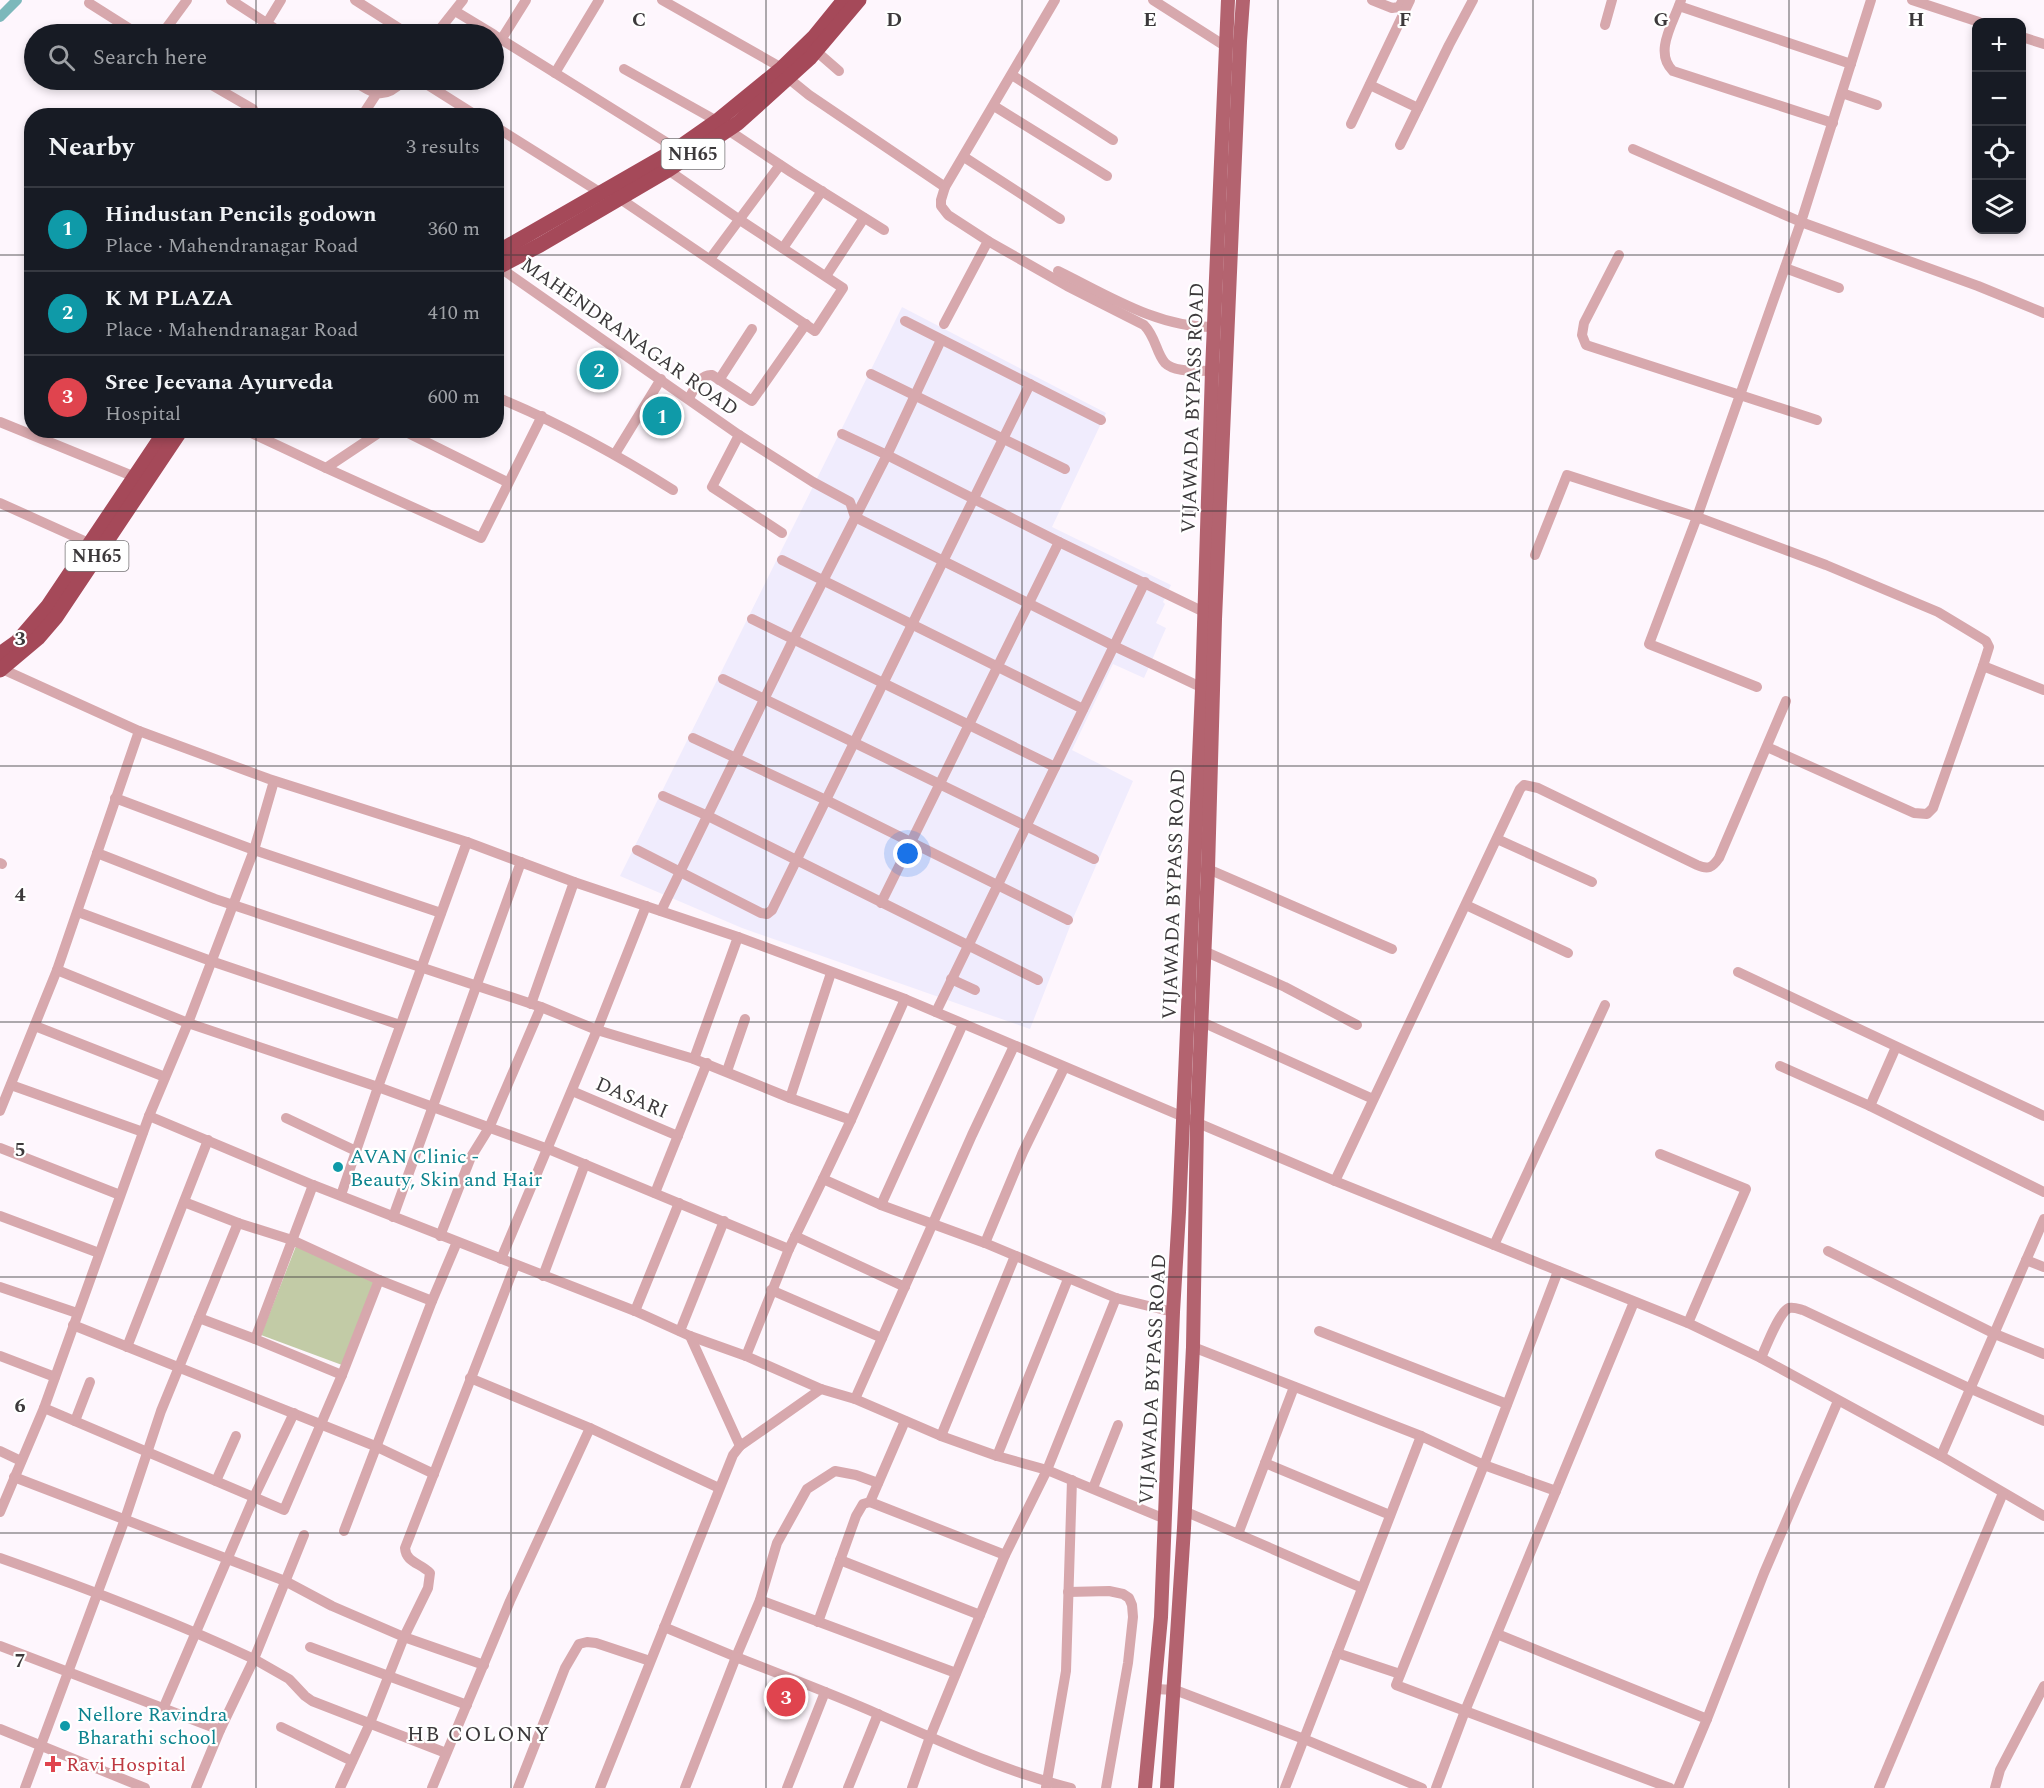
<!DOCTYPE html>
<meta charset="utf-8">
<style>
body{margin:0;font-family:Spectral,serif;background:#242831;color:#f1f3f6}
.controls{position:absolute;right:18px;top:18px;display:grid;overflow:hidden;border-radius:12px;box-shadow:0 3px 9px #0003}
.controls button{width:54px;height:54px;display:grid;place-items:center;padding:0;border:0;border-bottom:2px solid #363941;background:#171b24;color:#f1f3f6;font:30px sans-serif}
.you{position:absolute;left:908px;top:854px;width:21px;height:21px;margin:-15px;border:4px solid #fff;border-radius:50%;background:#1a73e8;box-shadow:0 0 0 9px #1a73e833}
.badge{display:grid;place-items:center;width:39px;height:39px;border-radius:50%;background:#1a73e8;color:#fff;font-size:20px;font-weight:700}
.pin{position:absolute;translate:-50% -50%;border:3px solid #fff;box-shadow:0 2px 6px #0006}
.list{margin:0;padding:0;list-style:none}
h2{display:flex;justify-content:space-between;align-items:center;height:78px;margin:0;padding:0 24px;font-size:26px}
h2 small{font-size:20px;font-weight:400;color:#9ea1a6}
.list li{display:grid;grid-template-columns:39px 1fr auto;gap:18px;align-items:center;box-sizing:border-box;height:84px;padding:0 24px;border-top:2px solid #363941}
.list b{display:block;font-size:22px;white-space:nowrap}
.list p{margin:0;font-size:20px;white-space:nowrap;color:#9ea1a6}
.list em{font-size:20px;font-style:normal;color:#9ea1a6}
.icon{flex:none;width:33px;height:33px;fill:none;stroke:currentColor;stroke-width:2;stroke-linecap:round;stroke-linejoin:round}
.map{position:relative;flex:none;width:2044px;height:1788px;overflow:hidden}
.search{position:absolute;background:#171b24;box-shadow:0 3px 9px #0003;left:24px;top:24px;width:480px;height:66px;display:flex;align-items:center;gap:15px;box-sizing:border-box;padding:0 21px;border-radius:33px;color:#9ea1a6;font-size:22px}
.panel{position:absolute;background:#171b24;box-shadow:0 3px 9px #0003;left:24px;top:108px;width:480px;height:330px;border-radius:24px}
.map>svg:first-child{display:block}
</style>
<div class="map">
<svg width="2044" height="1788" viewBox="0 0 2044 1788">
<rect width="100%" height="100%" fill="#fef6fd"/>
<path fill="#f0ecfd" d="M902,307L1106,413L1052,527L1171,585L1163,602L1165,604L1156,623L1166,628L1144,678L1113,664L1072,750L1133,781L1074,916L1030,1029L742,928L620,876Z"/>
<path fill="#c2cba6" d="M296,1246L375,1283L342,1365L261,1335Z"/>
<g fill="none" stroke-linecap="round" stroke-linejoin="round">
<path stroke="#7cb8bb" stroke-width="10" d="M0,17L17,0"/>
<g stroke="#d7a8ad" stroke-width="10">
<path d="M231,0L283,34"/>
<path d="M355,0L408,34"/>
<path d="M662,0L782,68"/>
<path d="M1153,0L1225,46"/>
<path d="M1372,0L1392,8L1399,7L1403,0"/>
<path d="M1681,0C1674,22 1653,52 1673,71L1833,123"/>
<path d="M1871,0L1801,222L1978,286L2044,313"/>
<path d="M1912,0L1979,22"/>
<path d="M89,3L138,34"/>
<path d="M1679,6L1851,64"/>
<path d="M455,11L493,34"/>
<path d="M267,23L281,0"/>
<path d="M1605,25L1612,0"/>
<path d="M162,34L187,0"/>
<path d="M436,34L463,0"/>
<path d="M494,35L677,149"/>
<path d="M2022,37L2044,44"/>
<path d="M501,40L526,0"/>
<path d="M816,51L839,71"/>
<path d="M624,69L717,121"/>
<path d="M555,73L599,0"/>
<path d="M1012,75L1113,140"/>
<path d="M788,78L809,95L945,187"/>
<path d="M203,80L253,109"/>
<path d="M352,80C374,94 384,101 404,80"/>
<path d="M420,80L477,116"/>
<path d="M1370,85L1418,108"/>
<path d="M1842,93L1877,105"/>
<path d="M994,106L1107,176"/>
<path d="M362,116L377,93"/>
<path d="M1351,124L1410,0"/>
<path d="M496,127L601,193"/>
<path d="M728,130L791,172L884,230"/>
<path d="M1400,145L1449,45L1473,0"/>
<path d="M1633,149L1801,222L1697,517L1826,565L1938,612L1986,641L1989,647L1983,666"/>
<path d="M964,157L1060,219"/>
<path d="M619,198L815,331L843,288L740,220L668,170"/>
<path d="M988,241L1067,286L1144,325C1156,337 1156,353 1165,363C1175,373 1199,370 1212,371"/>
<path d="M783,248L822,191"/>
<path d="M1619,255L1584,323L1582,335L1586,345L1817,420"/>
<path d="M710,259L780,165"/>
<path d="M499,267L739,435L813,482L850,502L855,517L1114,646L1207,690"/>
<path d="M1785,268L1839,288"/>
<path d="M1058,271C1107,295 1158,328 1214,327"/>
<path d="M826,276L864,218"/>
<path d="M905,321L1101,420"/>
<path d="M944,324L988,241L948,215L941,206V200L945,187L1055,0"/>
<path d="M871,374L1065,469"/>
<path d="M719,380L752,329"/>
<path d="M496,397C560,423 616,454 673,490"/>
<path d="M689,398C695,388 700,374 712,375L752,401L806,324"/>
<path d="M0,422L135,477"/>
<path d="M245,430L326,468"/>
<path d="M383,430L326,468L481,538L542,416"/>
<path d="M402,430L507,482"/>
<path d="M842,434L887,455L941,340"/>
<path d="M739,435L712,487L782,533"/>
<path d="M615,454L661,379"/>
<path d="M0,503L91,544"/>
<path d="M1535,555L1567,475L1697,517L1649,644L1757,687"/>
<path d="M782,560L1083,709"/>
<path d="M752,619L1055,767"/>
<path d="M0,668L139,731L269,779L467,842L574,882L738,937L905,999L1335,1181L1688,1323L1761,1358L1941,1456L2044,1516"/>
<path d="M723,679L1094,859"/>
<path d="M693,738L826,800L1068,920"/>
<path d="M1767,747L1914,813L1927,814L1933,808L1983,666L2044,690"/>
<path d="M663,796L708,816L1038,980"/>
<path d="M115,798L254,850L441,913"/>
<path d="M1497,839L1592,882"/>
<path d="M637,850L761,913L767,914L772,910L1030,384"/>
<path d="M97,853L215,899L541,1007L597,1030L694,1059L790,1098L851,1120L823,1179"/>
<path d="M0,863L2,864"/>
<path d="M1208,869L1392,949"/>
<path d="M881,903L1059,542"/>
<path d="M1466,905L1568,953"/>
<path d="M661,911L794,638L887,455L1059,542L1204,612"/>
<path d="M78,912L211,961L400,1025"/>
<path d="M1204,951L1285,987L1357,1025"/>
<path d="M57,970L188,1023L378,1087L548,1149L789,1249"/>
<path d="M1738,972L2044,1116"/>
<path d="M951,979L975,990"/>
<path d="M531,1004L574,882"/>
<path d="M936,1012L1145,582"/>
<path d="M1202,1022L1373,1099"/>
<path d="M35,1026L165,1077"/>
<path d="M694,1059L738,937"/>
<path d="M1780,1066L1870,1106L2044,1192"/>
<path d="M727,1071L745,1019"/>
<path d="M11,1085L143,1132"/>
<path d="M572,1091L678,1136"/>
<path d="M790,1098L831,973"/>
<path d="M1870,1106L1896,1047"/>
<path d="M0,1111L57,970L139,731"/>
<path d="M149,1116L313,1185L635,1311L690,1336L746,1356L821,1389L855,1399L941,1436L997,1456L1047,1470L1165,1519"/>
<path d="M286,1118L356,1151"/>
<path d="M851,1120L905,999"/>
<path d="M0,1148L120,1195"/>
<path d="M1660,1154L1746,1189L1688,1323"/>
<path d="M1335,1181L1520,789L1524,785L1538,788L1697,865C1708,870 1712,868 1719,858L1786,701"/>
<path d="M313,1185L255,1339L342,1375"/>
<path d="M655,1193L707,1063"/>
<path d="M341,1195L378,1087L467,842"/>
<path d="M881,1205L963,1024"/>
<path d="M0,1216L99,1253"/>
<path d="M393,1217L521,862"/>
<path d="M238,1223L292,1240L379,1280L432,1301"/>
<path d="M440,1236L471,1157L489,1128L541,1007"/>
<path d="M795,1236L905,1287"/>
<path d="M985,1243L1023,1152L1064,1068"/>
<path d="M1494,1245L1605,1005"/>
<path d="M1828,1251L1995,1334L2044,1354"/>
<path d="M501,1259L597,1030L646,906"/>
<path d="M2026,1260L2044,1267"/>
<path d="M1558,1271L1484,1465L1396,1685L1670,1788"/>
<path d="M543,1276L585,1164"/>
<path d="M0,1287L77,1313"/>
<path d="M771,1290L882,1338"/>
<path d="M635,1311L679,1203"/>
<path d="M199,1318L255,1339"/>
<path d="M73,1325L375,1446L434,1474"/>
<path d="M680,1331L724,1221"/>
<path d="M1319,1331L1507,1404"/>
<path d="M690,1336L740,1446"/>
<path d="M127,1347L208,1140"/>
<path d="M1193,1347L1421,1436L1484,1465L1556,1491"/>
<path d="M0,1356L55,1377"/>
<path d="M746,1356L789,1249L823,1179L881,1205L985,1243L1116,1298L1173,1312"/>
<path d="M1761,1358C1766,1347 1779,1312 1789,1308C1794,1307 1799,1309 1803,1310L1969,1388L2044,1421"/>
<path d="M470,1378L590,1428L719,1488"/>
<path d="M855,1399L972,1135L1014,1046"/>
<path d="M44,1408L284,1510L342,1375L379,1280"/>
<path d="M75,1421L90,1382"/>
<path d="M905,1421L870,1502L1005,1555"/>
<path d="M941,1436L1015,1256"/>
<path d="M0,1451L21,1461"/>
<path d="M997,1456L1068,1279"/>
<path d="M1941,1456L2044,1219"/>
<path d="M1265,1463L1390,1515"/>
<path d="M14,1477L285,1581L332,1606L404,1637L484,1665"/>
<path d="M216,1481L236,1436"/>
<path d="M1093,1488L1118,1425"/>
<path d="M1184,1511L1238,1534L1294,1387"/>
<path d="M0,1512L44,1408L149,1116L188,1023L254,850L274,781"/>
<path d="M344,1531L432,1301L457,1242"/>
<path d="M1238,1534L1362,1588"/>
<path d="M304,1535L254,1659L289,1679L305,1696L312,1701L446,1753"/>
<path d="M0,1558C86,1588 171,1620 254,1659L220,1730L196,1788"/>
<path d="M840,1560L980,1615"/>
<path d="M1068,1592L1109,1591L1123,1594L1129,1598L1132,1605L1133,1617L1128,1663L1106,1788"/>
<path d="M760,1600L956,1673"/>
<path d="M818,1622L856,1516L863,1504L870,1502"/>
<path d="M664,1627L736,1657L760,1600L777,1543L807,1489L835,1471L856,1475L878,1483"/>
<path d="M1497,1634L1707,1719L1678,1788"/>
<path d="M0,1646L220,1730"/>
<path d="M310,1647L467,1705"/>
<path d="M1337,1653L1400,1674"/>
<path d="M1155,1689L1175,1690L1304,1739L1422,1788"/>
<path d="M163,1709L254,1497L294,1413"/>
<path d="M1707,1719L1764,1573L1838,1401"/>
<path d="M281,1727L352,1761"/>
<path d="M0,1729L145,1788"/>
<path d="M1046,1787L1066,1671L1072,1480"/>
<path d="M25,1788L125,1519L161,1411L238,1223L184,1202"/>
<path d="M340,1788L370,1723L404,1637L428,1588L430,1573C421,1563 406,1563 405,1548L515,1265"/>
<path d="M432,1788L510,1601L590,1428"/>
<path d="M518,1788L565,1668L579,1644L587,1642L596,1643L650,1661"/>
<path d="M600,1788L733,1455L740,1446L821,1389"/>
<path d="M685,1788L736,1657C784,1676 833,1694 880,1715C942,1742 1006,1772 1071,1788"/>
<path d="M787,1788L825,1692"/>
<path d="M848,1788L878,1714"/>
<path d="M912,1788L930,1737L980,1615L1005,1555L1047,1470L1116,1298"/>
<path d="M1285,1788L1421,1436"/>
<path d="M1436,1788L1465,1711L1634,1302"/>
<path d="M1879,1788L2003,1493"/>
<path d="M1995,1788L2000,1770L2044,1686"/>
</g>
<g stroke="#b3636f" stroke-width="14">
<path d="M1145,1788L1161,1617L1173,1312L1179,1212L1202,689L1212,371L1228,0"/>
<path d="M1167,1788L1184,1528L1193,1347L1197,1123L1208,869L1215,619L1240,41L1243,0"/>
</g>
<g stroke="#a54959" stroke-width="15">
<path d="M496,253L677,149L717,121L782,68L814,37L844,0"/>
<path d="M496,268L540,245L668,170L738,123L810,58L859,0"/>
<path d="M0,654L17,642L48,606L166,430"/>
<path d="M0,670L38,638L56,617L181,430"/>
</g>
</g>
<path fill="none" stroke="#3c393b" stroke-width="1.5" stroke-opacity="0.55" d="M256,0V34M511,0V1788M766,0V1788M1022,0V1788M1278,0V1788M1533,0V1788M1789,0V1788M256,80V116M0,255H32M496,255H2044M256,430V1788M0,511H2044M0,766H2044M0,1022H2044M0,1277H2044M0,1533H2044"/>
<g fill="#0f9aa8" stroke="#fff" stroke-width="2">
<circle cx="338" cy="1167" r="6"/>
<circle cx="65" cy="1726" r="6"/>
</g>
<path fill="#e0444e" stroke="#fff" stroke-width="2" d="M50 1755h6v6h6v6h-6v6h-6v-6h-6v-6h6z"/>
<g text-anchor="middle" stroke-width="4.5" stroke-linejoin="round" paint-order="stroke">
<g fill="#fff" stroke="#767476" stroke-width="1.5">
<rect x="661.5" y="139" width="63" height="30" rx="4.5"/>
<rect x="65.5" y="541" width="63" height="30" rx="4.5"/>
</g>
<g font-size="18" font-weight="bold" fill="#3c393b">
<text x="693" y="160">NH65</text>
<text x="97" y="562">NH65</text>
</g>
<g font-size="20" fill="#3c393b" stroke="#fff">
<text transform="translate(630 336) rotate(35)" y="7">MAHENDRANAGAR ROAD</text>
<text transform="translate(1192 408) rotate(-88)" y="7">VIJAWADA BYPASS ROAD</text>
<text transform="translate(1173 894) rotate(-88)" y="7">VIJAWADA BYPASS ROAD</text>
<text transform="translate(632 1097) rotate(23)" y="7">DASARI</text>
<text transform="translate(1152 1379) rotate(-87)" y="7">VIJAWADA BYPASS ROAD</text>
</g>
<g font-size="20" fill="#0d838f" stroke="#fff" text-anchor="start">
<text x="350" y="1163">AVAN Clinic -<tspan x="350" dy="23">Beauty, Skin and Hair</tspan></text>
<text x="77" y="1721">Nellore Ravindra<tspan x="77" dy="23">Bharathi school</tspan></text>
</g>
<g font-size="20" fill="#be3a42" stroke="#fff" text-anchor="start">
<text x="66" y="1771">Ravi Hospital</text>
</g>
<g font-size="21" letter-spacing="1.5" fill="#3c393b" stroke="#fff">
<text x="479" y="1741">HB COLONY</text>
</g>
</g>
<g font-size="20" text-anchor="middle" font-weight="bold" fill="#3c393b" stroke="#fff" stroke-width="4.5" stroke-linejoin="round" paint-order="stroke">
<text x="639" y="26">C</text>
<text x="894" y="26">D</text>
<text x="1150" y="26">E</text>
<text x="1405" y="26">F</text>
<text x="1661" y="26">G</text>
<text x="1916" y="26">H</text>
<text x="20" y="645">3</text>
<text x="20" y="901">4</text>
<text x="20" y="1156">5</text>
<text x="20" y="1412">6</text>
<text x="20" y="1667">7</text>
</g>
</svg>
<div class="controls">
<button>+</button>
<button>−</button>
<button><svg class="icon" aria-label="locate" viewBox="0 0 24 24"><circle cx="12" cy="12" r="6"/><path d="M12 2v4M12 18v4M2 12h4M18 12h4"/></svg></button>
<button><svg class="icon" aria-label="layers" viewBox="0 0 24 24"><path d="M12 4l9 5-9 5-9-5zM3 14l9 5 9-5"/></svg></button>
</div>
<div class="you"></div>
<div class="pin badge" style="left:662px;top:416px;background:#0f9aa8">1</div>
<div class="pin badge" style="left:599px;top:370px;background:#0f9aa8">2</div>
<div class="pin badge" style="left:786px;top:1697px;background:#e0444e">3</div>
<div class="search"><svg class="icon" aria-label="search" viewBox="0 0 24 24"><circle cx="10" cy="10" r="6"/><path d="M15 15l6 6"/></svg>Search here</div>
<section class="panel">
<h2>Nearby<small>3 results</small></h2>
<ul class="list">
<li><span class="badge" style="background:#0f9aa8">1</span><div><b>Hindustan Pencils godown</b><p>Place · Mahendranagar Road</p></div><em>360 m</em></li>
<li><span class="badge" style="background:#0f9aa8">2</span><div><b>K M PLAZA</b><p>Place · Mahendranagar Road</p></div><em>410 m</em></li>
<li><span class="badge" style="background:#e0444e">3</span><div><b>Sree Jeevana Ayurveda</b><p>Hospital</p></div><em>600 m</em></li>
</ul>
</section>
</div>
